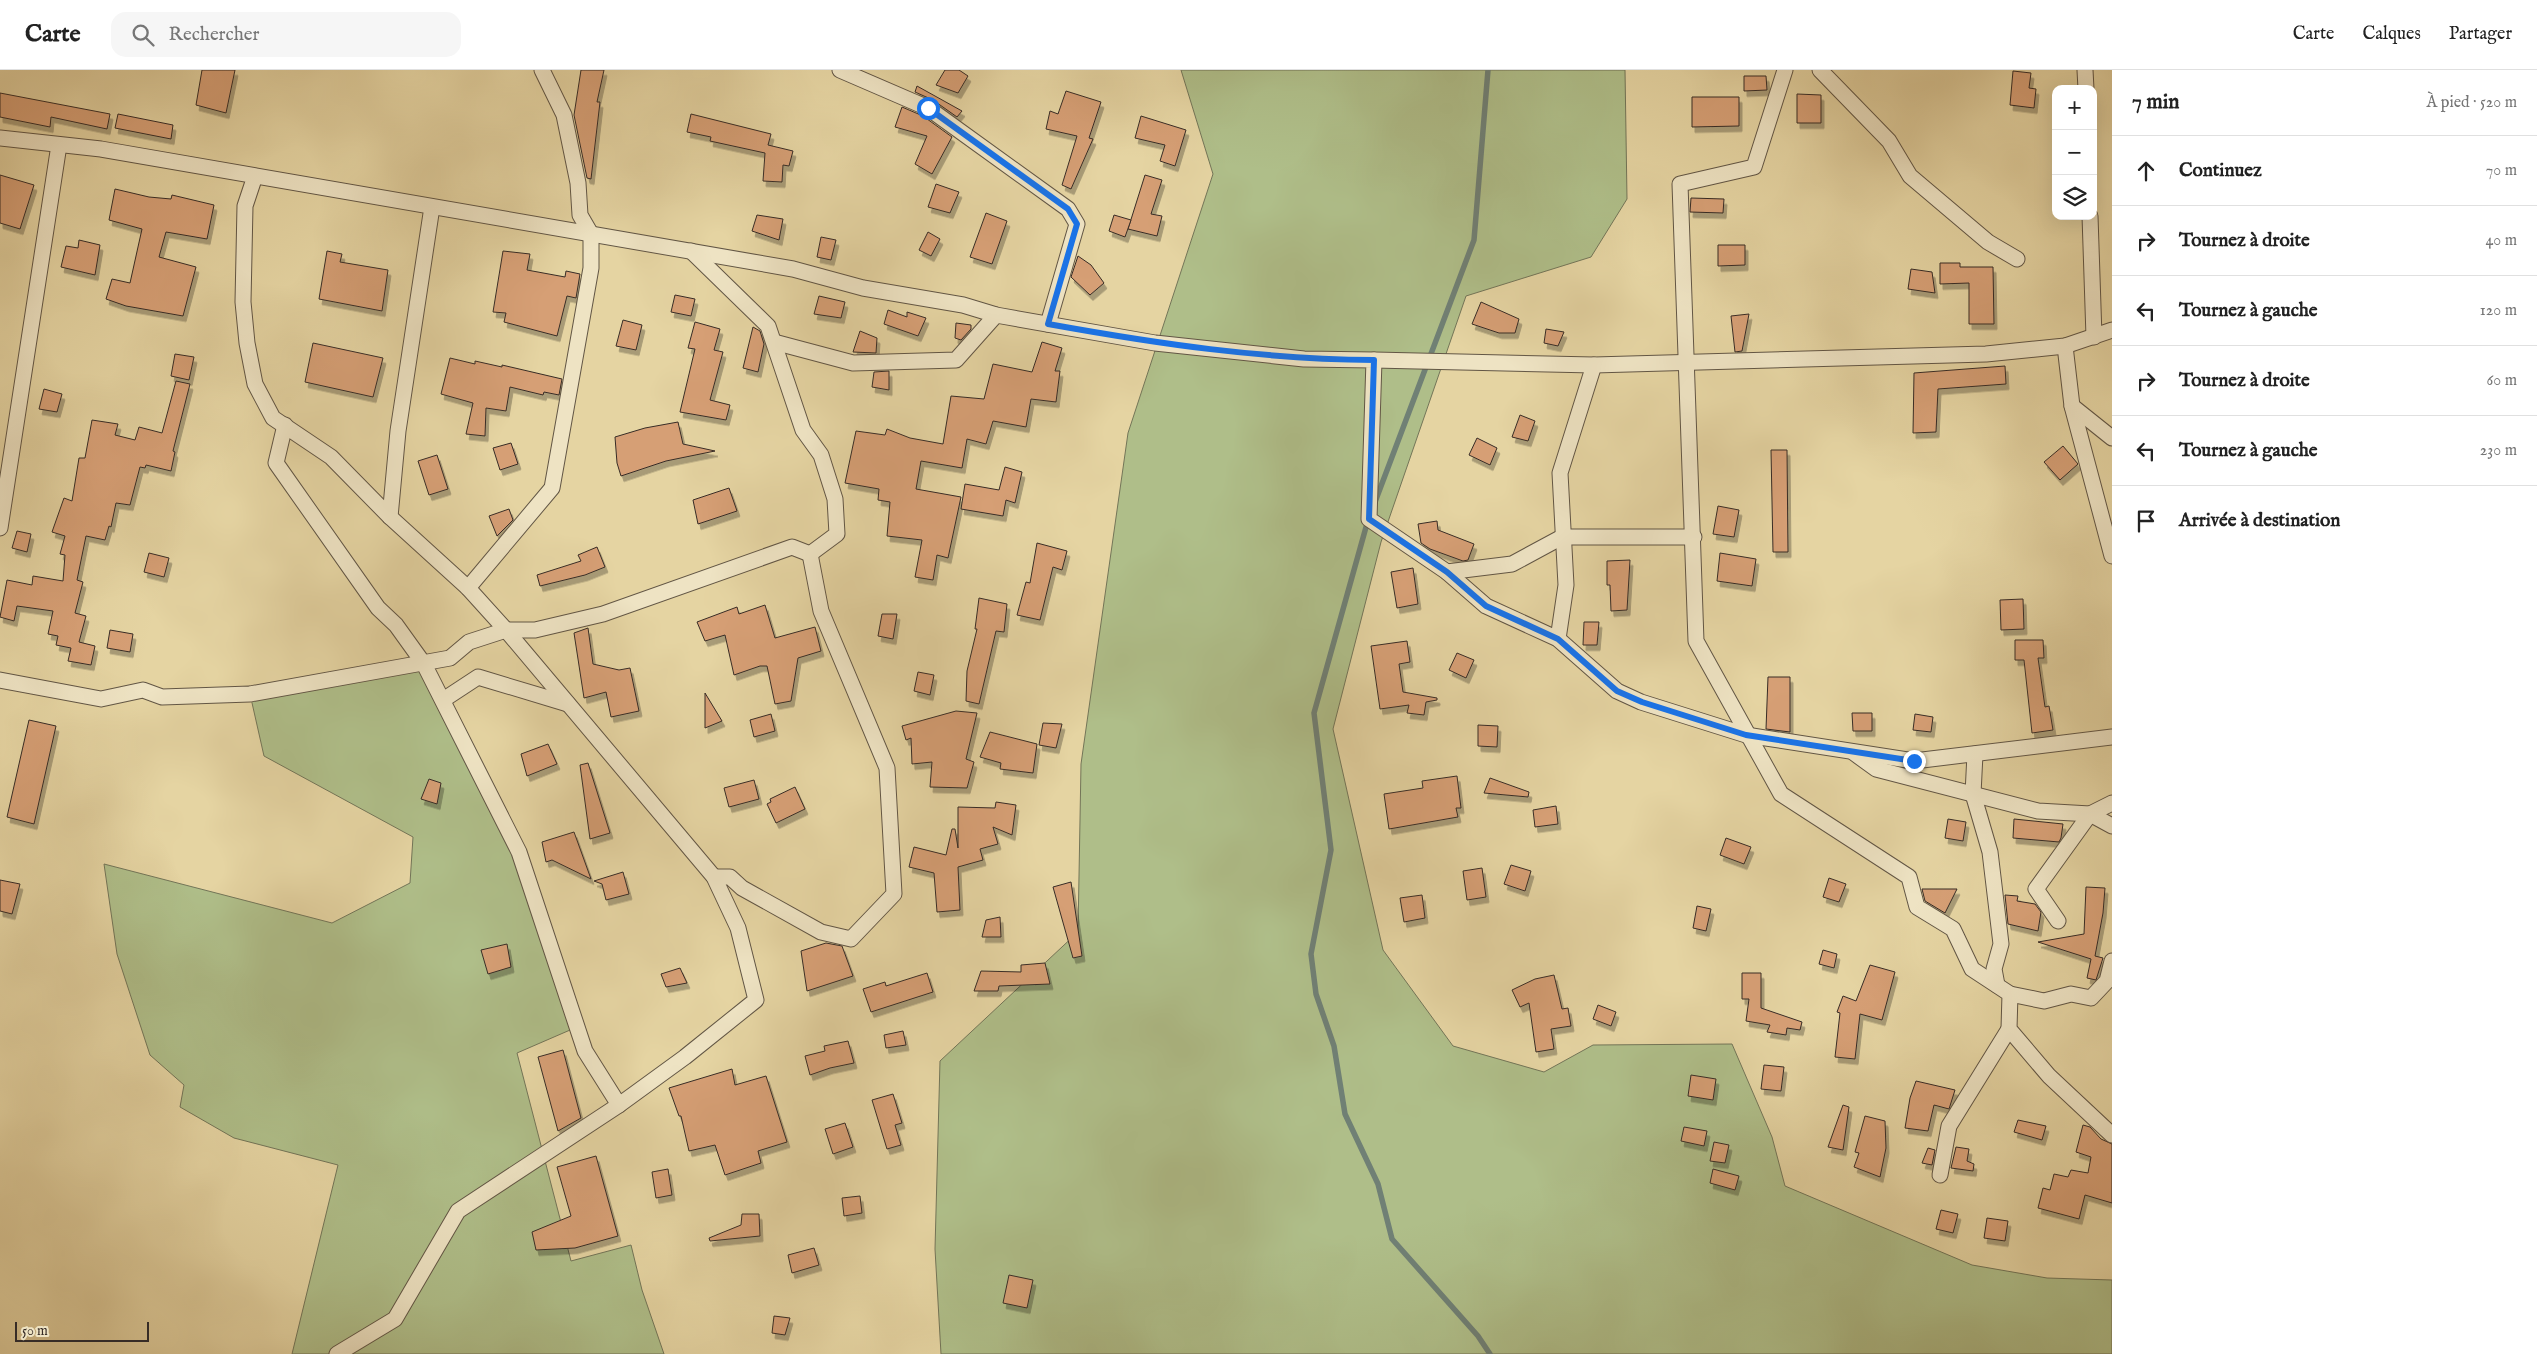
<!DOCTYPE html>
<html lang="fr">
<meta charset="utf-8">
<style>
body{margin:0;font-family:"IM FELL English",serif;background:#f6f6f6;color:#222}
.controls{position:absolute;right:15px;top:15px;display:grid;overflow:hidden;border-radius:10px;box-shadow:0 5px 20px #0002}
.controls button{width:45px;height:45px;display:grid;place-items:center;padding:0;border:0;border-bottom:1px solid #e0e0e0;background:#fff;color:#222;font:25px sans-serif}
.scale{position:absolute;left:15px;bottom:12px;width:134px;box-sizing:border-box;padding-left:5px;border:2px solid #372c26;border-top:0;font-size:14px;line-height:18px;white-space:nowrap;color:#372c26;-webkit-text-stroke:4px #eee3c3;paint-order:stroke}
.stop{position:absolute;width:15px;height:15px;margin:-11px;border:4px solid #1a73e8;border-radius:50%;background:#fff}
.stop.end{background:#1a73e8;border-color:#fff;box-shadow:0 1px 5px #0008}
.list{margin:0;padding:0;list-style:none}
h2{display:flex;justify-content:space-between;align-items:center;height:65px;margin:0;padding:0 20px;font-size:21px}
h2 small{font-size:16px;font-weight:400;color:#767676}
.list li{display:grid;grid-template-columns:32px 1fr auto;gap:15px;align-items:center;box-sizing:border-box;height:70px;padding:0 20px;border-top:1px solid #e0e0e0}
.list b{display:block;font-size:19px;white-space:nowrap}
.list em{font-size:16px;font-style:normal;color:#767676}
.icon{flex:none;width:28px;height:28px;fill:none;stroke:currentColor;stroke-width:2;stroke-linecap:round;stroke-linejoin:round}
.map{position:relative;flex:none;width:2112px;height:1284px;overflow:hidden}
header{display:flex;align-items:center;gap:30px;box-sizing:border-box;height:70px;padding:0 25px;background:#fff;border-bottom:1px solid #e0e0e0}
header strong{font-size:24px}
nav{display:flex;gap:28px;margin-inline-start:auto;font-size:18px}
.search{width:350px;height:45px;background:#f6f6f6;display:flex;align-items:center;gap:12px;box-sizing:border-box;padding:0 18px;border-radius:15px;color:#767676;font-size:19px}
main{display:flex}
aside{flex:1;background:#fff}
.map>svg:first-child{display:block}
</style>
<header>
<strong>Carte</strong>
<div class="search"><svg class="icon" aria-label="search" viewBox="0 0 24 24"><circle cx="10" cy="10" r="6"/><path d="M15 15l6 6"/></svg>Rechercher</div>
<nav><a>Carte</a><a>Calques</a><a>Partager</a></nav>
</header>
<main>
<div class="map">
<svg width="2112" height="1284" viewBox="0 0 2112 1284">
<defs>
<filter id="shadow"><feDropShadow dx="3" dy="5.5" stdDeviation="0" flood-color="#0004"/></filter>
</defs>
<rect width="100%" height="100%" fill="#e5d4a2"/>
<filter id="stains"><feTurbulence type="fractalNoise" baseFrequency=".004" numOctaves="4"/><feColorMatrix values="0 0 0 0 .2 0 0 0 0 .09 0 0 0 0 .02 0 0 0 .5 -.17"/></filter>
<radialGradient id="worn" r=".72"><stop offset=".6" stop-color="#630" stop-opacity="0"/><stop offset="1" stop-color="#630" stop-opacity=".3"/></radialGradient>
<g fill="#afbe89" stroke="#737558">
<path d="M1181,0H1625L1627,129L1591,187L1466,226L1381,472L1333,659L1383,880L1453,976L1544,1002L1593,975L1732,974L1772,1067L1785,1116L1972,1195L2047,1208L2112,1210V1284H941L935,1179L940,991L1078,862L1081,694L1128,363L1213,104Z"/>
<path d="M424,594L519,782L577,957L517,983L571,1191L631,1175L642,1220L664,1284H292L338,1095L234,1068L180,1037L184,1015L150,985L117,884L104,794L332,853L410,813L413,767L264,686L250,624Z"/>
</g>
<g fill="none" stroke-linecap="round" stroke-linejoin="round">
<g stroke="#708075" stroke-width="5.5">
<path d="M1375,432L1474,170L1488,0"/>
<path d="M1368,450L1314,643L1331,780L1311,884L1316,924L1334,976L1345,1044L1378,1114L1392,1169L1478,1266L1490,1284"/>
</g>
</g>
<g fill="#d69f74" stroke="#372c26" filter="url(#shadow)">
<path d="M202,0H235L226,43L196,35Z"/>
<path d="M581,0H604L597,32H600L591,109L587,108L574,45Z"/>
<path d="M945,0H959L968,6L958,23L936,15Z"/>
<path d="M2013,1L2031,3L2029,18L2036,19L2034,38L2010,35Z"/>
<path d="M1744,6H1766L1767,20L1744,21Z"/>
<path d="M917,16L962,41L957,47L933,30L915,22Z"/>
<path d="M1066,21L1101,32L1089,68L1093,69L1071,119L1062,115L1077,66L1046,59L1050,41L1058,44Z"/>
<path d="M0,23L110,44L107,59L51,47L50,57L0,47Z"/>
<path d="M1797,24L1821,25V53H1797Z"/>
<path d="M1692,27H1739V56L1692,57Z"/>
<path d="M902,37L923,46L952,67L932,104L915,94L927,66L895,57Z"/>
<path d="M118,44L173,55L171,69L115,58Z"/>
<path d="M691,44L771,64L768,75L793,81L789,96L783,95L782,112L763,111L765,83L710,71L711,67L687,62Z"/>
<path d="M1141,46L1186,60L1175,96L1160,91L1165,75L1135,68Z"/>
<path d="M0,105L34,115L20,159L0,153Z"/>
<path d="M1145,105L1162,110L1151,144L1162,146L1157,166L1128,159Z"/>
<path d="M936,114L959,122L950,143L928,137Z"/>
<path d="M115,119L149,127L171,129L172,125L214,135L207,169L166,162L159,187L196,197L183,246L126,236L106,229L112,209L130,213L142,159L109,150Z"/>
<path d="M1691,128L1724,129L1723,143L1690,142Z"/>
<path d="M986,143L1007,151L992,194L970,187Z"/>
<path d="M757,145L783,149L779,170L752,161Z"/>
<path d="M1114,145L1131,150L1125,167L1109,161Z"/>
<path d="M928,162L940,169L931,186L919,180Z"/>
<path d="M821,167L836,170L831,190L817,187Z"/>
<path d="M79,170L100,175L95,205L61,197L66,176L78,178Z"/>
<path d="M1718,175H1745V195L1718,196Z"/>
<path d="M327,181L342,184L340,192L388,200L382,241L319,229Z"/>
<path d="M503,181L530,184L527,200L565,207L566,201L580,204L576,228L567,226L557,266L504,252L506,243L493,242Z"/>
<path d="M1078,186L1091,195L1104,213L1090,225L1071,207Z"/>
<path d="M1940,193H1960V197H1993L1994,254H1969V213L1940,214Z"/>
<path d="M1911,199L1932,202L1935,223L1908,219Z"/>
<path d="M675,225L695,229L691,246L671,242Z"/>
<path d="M819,226L845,232L841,248L814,244Z"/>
<path d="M1481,232L1519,249L1515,263H1499L1472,254Z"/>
<path d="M888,240L907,247V242L926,248L918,266L884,254Z"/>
<path d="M1749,244L1742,281L1735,282L1731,246Z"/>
<path d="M623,250L642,255L636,280L616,276Z"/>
<path d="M695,252L720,259L714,280L723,282L710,330L730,335L726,350L680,342L695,279L688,278Z"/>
<path d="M956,253L971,255V259L961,270L955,268Z"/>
<path d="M753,257L760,261L764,274L758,302L743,298Z"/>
<path d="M1546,259L1564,262L1558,276L1544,273Z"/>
<path d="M860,261L877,268L876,283L853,282Z"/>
<path d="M1042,272L1062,278L1055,301H1060L1056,332L1031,329L1026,357L993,351L986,374L967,369L962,398L921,391L916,419L961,427L948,488L937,485L933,510L915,507L922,470L887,466L890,432L878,430L879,419L845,413L856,361L885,365L887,359L910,368L943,374L951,326L984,329L993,294L1032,302Z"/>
<path d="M313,273L383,288L373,327L305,312Z"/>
<path d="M175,284L194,287L189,310L171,306Z"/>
<path d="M450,288L475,294V291L502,297V295L562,309L559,325L544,322L543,325L510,317L506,341L486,338L485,366L466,364L473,333L441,324Z"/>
<path d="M2005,296L2006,314L1938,319L1936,362L1913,363L1914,303Z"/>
<path d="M889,301V320L872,317L874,302Z"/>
<path d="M176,311L190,314L173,381L175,382L171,401L146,395L145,398L140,397L130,435L116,433L111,457L109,456L105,470L86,466L77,510L83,512L75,543L86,546L79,572L95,576L91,595L68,591L71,578L56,575L58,566L48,564L53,541L17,536L14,551L0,547L7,510L32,515L33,506L63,511L65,485L60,484L65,466L52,462L64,428L72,431L79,388H85L92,350L118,354L115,365L135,370L139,357L162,363Z"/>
<path d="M44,319L62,324L57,342L39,339Z"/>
<path d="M1520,345L1535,351L1528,371L1512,367Z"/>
<path d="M678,352L683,374L715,381L666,391L621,406L617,393L615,367L645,358Z"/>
<path d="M1477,368L1497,378L1490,395L1469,385Z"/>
<path d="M511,373L518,394L500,400L493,378Z"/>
<path d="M2063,376L2078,394L2060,410L2044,392Z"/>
<path d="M1771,380H1787L1788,482H1773Z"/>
<path d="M437,385L448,419L429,425L418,391Z"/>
<path d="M1005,397L1022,402L1015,433L1006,430L1003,446L961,439L965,414L999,420Z"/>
<path d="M729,418L737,441L698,454L693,430Z"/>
<path d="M1718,436L1739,440L1734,467L1713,464Z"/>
<path d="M509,439L513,450L497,466L489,446Z"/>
<path d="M1437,451L1438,460L1474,474L1468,490L1463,491L1430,479L1421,473L1418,454Z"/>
<path d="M17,461L31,464L27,482L12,478Z"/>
<path d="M1037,473L1067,481L1062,500L1053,497L1040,550L1017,545L1026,512L1030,513Z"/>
<path d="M597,477L605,497L585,505L540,516L537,505L581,491L578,485Z"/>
<path d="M149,483L169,488L164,507L144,502Z"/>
<path d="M1720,483L1756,489L1752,516L1717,511Z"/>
<path d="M1630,490L1627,540L1611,541L1610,515H1607V491Z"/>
<path d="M1413,498L1418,534L1397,538L1391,502Z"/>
<path d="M979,528L1007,534L1004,562L996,561L979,634L966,631L967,601L977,559H975Z"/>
<path d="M2023,529L2024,559L2001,560L2000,530Z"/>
<path d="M765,535L775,568L815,557L821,581L798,588L791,631L775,634L767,596H760L734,605L725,565L705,571L697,552L737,537L739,544Z"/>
<path d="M882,544H897L893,569L878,566Z"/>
<path d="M1584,552H1599L1597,575H1583Z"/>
<path d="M588,558L593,594L619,600L630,598L639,641L611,647L606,622L584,628L574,563Z"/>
<path d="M110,560L133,564L130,582L107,578Z"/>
<path d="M2015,570H2043L2044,588H2038L2045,637L2049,636L2053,660L2032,663L2024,590H2015Z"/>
<path d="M1407,571L1410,592L1399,594L1403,622L1437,628V630L1426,632L1424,645L1407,643L1409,635L1380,639L1371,576Z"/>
<path d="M1457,583L1474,590L1466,608L1449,600Z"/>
<path d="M918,602L934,605L930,625L914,621Z"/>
<path d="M1768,607H1790V662L1766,659Z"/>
<path d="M705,623L722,651L705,658Z"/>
<path d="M956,641L977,643L966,689L974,692L967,718L930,717L932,692L912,694L911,668L906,670L902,656Z"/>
<path d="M1852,643H1872V661H1853Z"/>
<path d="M771,644L775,661L754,667L750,650Z"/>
<path d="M1915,644L1933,647L1931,662L1913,660Z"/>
<path d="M29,650L56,656L34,754L7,747Z"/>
<path d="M1043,653L1062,654L1056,678L1039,675Z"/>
<path d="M1478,655L1498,656L1497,677L1478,676Z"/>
<path d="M990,662L1037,674L1033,703L1000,699L1001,693L980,687Z"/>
<path d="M548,674L557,694L527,706L521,684Z"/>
<path d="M588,693L610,763L590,769L580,695Z"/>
<path d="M1457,706L1461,738H1456L1458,747L1389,759L1384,724L1423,718L1422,711Z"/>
<path d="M1490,708L1529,722L1528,727L1484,723Z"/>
<path d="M429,709L441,713L437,734L421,729Z"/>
<path d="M754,710L759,729L729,737L724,718Z"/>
<path d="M795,717L805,739L776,753L767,734L771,732L770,729Z"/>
<path d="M996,732L1016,735L1012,765L993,757L998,774L980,779L983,790L958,797L960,840L937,842L934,803L909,797L914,777L946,785L952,759H955L958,778V737L995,738Z"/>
<path d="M1556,736L1558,754L1535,757L1533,740Z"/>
<path d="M1948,749L1966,752L1963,771L1945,768Z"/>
<path d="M2014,749L2063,754L2061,768L2059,772L2013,768Z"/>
<path d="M574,762L591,809L552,790L546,792L542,772Z"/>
<path d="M1726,768L1751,777L1744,794L1720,785Z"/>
<path d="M1511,795L1531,801L1525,821L1504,814Z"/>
<path d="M1482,798L1486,827L1467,830L1463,801Z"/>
<path d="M623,802L629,824L606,830L602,814L594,811Z"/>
<path d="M1829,808L1846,814L1839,832L1823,827Z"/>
<path d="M0,810L20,814L12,844L0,841Z"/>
<path d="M1071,812L1082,886L1073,888L1053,817Z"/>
<path d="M2086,817L2105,818L2103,843L2095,886L2103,888L2096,910L2087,908L2091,889L2038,872L2084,864Z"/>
<path d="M1922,819H1957L1945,843L1925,831Z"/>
<path d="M1422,825L1425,848L1404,852L1400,828Z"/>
<path d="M2005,825L2018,826L2017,831L2035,834L2041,842L2038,861L2008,854Z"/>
<path d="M1697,836L1711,839L1706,861L1693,858Z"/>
<path d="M1000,847L1001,867H982L986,850Z"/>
<path d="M826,873L842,876L853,906L807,921L801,881Z"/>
<path d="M507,874L511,897L488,904L481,880Z"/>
<path d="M1823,880L1837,884L1834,898L1819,894Z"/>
<path d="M1045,893L1050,914L999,916L998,921H974L981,901L1021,902V895Z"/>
<path d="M1870,895L1895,902L1882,950L1860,944L1855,989L1835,987L1840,943L1837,942L1843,926L1856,931Z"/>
<path d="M680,898L687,913L666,917L661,904Z"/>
<path d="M927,903L933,922L871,942L863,919L885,912L886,916Z"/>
<path d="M1742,903H1761V938L1802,952L1800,960L1787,958L1786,965L1767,962L1770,955L1746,951L1749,929H1742Z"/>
<path d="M1554,905L1562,939L1568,938L1571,956L1551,959L1554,979L1536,982L1529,933L1520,937L1512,920L1535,909Z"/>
<path d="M1598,935L1616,942L1611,956L1593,949Z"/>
<path d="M903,961L906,975L886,978L884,965Z"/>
<path d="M848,971L854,993L830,998L810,1005L805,986L825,981L824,976Z"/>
<path d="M563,980L581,1048L558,1061L538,987Z"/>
<path d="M1764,995L1784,997L1781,1021L1761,1019Z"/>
<path d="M732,999L735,1015L766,1006L787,1072L758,1081L761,1093L725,1105L715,1075L689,1081L681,1046H679L669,1018Z"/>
<path d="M1691,1005L1716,1009L1713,1030L1688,1026Z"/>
<path d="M1916,1011L1955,1020L1949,1039L1934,1035L1928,1061L1905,1058L1910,1028Z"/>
<path d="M893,1024L902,1053L895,1055L901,1075L887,1079L872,1030Z"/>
<path d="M1843,1035L1849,1037L1843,1080L1828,1077Z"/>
<path d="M1865,1046L1885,1051L1886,1078L1880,1107L1854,1097L1859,1083L1855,1082Z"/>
<path d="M2018,1050L2046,1056L2042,1070L2014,1062Z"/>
<path d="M845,1053L853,1077L833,1084L825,1059Z"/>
<path d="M2083,1055L2090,1057L2101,1069L2112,1074V1133L2085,1125L2079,1149L2038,1138L2043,1118L2050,1120L2054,1104L2068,1107L2071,1100L2088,1103L2091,1087L2076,1082Z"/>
<path d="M1684,1057L1707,1061L1704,1076L1681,1071Z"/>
<path d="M1714,1072L1729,1075L1725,1093L1710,1091Z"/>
<path d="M1956,1077L1969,1079L1967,1091L1974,1094L1973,1101L1951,1098Z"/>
<path d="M1928,1078L1935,1080L1932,1095L1922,1093Z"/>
<path d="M596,1086L618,1166L575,1178L536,1180L532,1162L571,1146L557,1097Z"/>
<path d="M668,1099L672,1125L656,1128L652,1102Z"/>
<path d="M1713,1099L1739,1106L1735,1120L1710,1113Z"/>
<path d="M860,1126L862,1143L844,1146L842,1128Z"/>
<path d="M1941,1140L1958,1144L1953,1163L1936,1159Z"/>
<path d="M742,1144H759L760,1166L710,1171L709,1168L741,1155Z"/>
<path d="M1987,1148L2008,1151L2005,1171L1984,1168Z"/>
<path d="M814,1178L819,1195L792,1203L788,1185Z"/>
<path d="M1009,1205L1033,1210L1027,1238L1003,1233Z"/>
<path d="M774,1246L790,1248L785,1265L772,1263Z"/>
</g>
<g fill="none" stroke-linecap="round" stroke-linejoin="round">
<defs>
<g id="street">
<path d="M840,0L928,38L1068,139L1077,154L1048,254"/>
<path d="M1785,0L1754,97L1680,114L1696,571L1781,724L1909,807L1917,837L1953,859L1972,899L2010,924L2009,959L2049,1006L2112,1065"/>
<path d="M1820,0L1889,71L1910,106L1988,172L2017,189"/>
<path d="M2085,0L2086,19"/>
<path d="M0,68L101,79L793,199L863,218L963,235L996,245L1155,273L1304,289L1374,290L1369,449L1447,502L1486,536L1558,569L1617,621L1641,632L1746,665L1914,691L2112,667"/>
<path d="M255,106L245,136L243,232L247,273L255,314L273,348L331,387L390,447L468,518L506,560L714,807L738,858L756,930L685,987L619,1035L458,1141L395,1249L337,1284"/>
<path d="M2090,146L2094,267"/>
<path d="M691,181L768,256L803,360L821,385L835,429L837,464L810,484"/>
<path d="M774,272L853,293L956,290L996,245"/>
<path d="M2065,276L2072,336L2112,486"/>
<path d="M1374,290L1594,295L1986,284L2065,276L2112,260"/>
<path d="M2072,336L2112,368"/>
<path d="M285,355L276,393L378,538L396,555L424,594L519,782L585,981L619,1035"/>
<path d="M390,447L398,361L432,137"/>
<path d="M0,458L59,75"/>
<path d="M1447,502L1512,494L1562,467H1694"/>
<path d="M468,518L552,418L591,198V164L580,145L578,113L564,45L542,0"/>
<path d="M1558,569L1566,515L1560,403L1594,295"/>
<path d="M0,610L101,629L143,620L162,627L250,624L450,588L469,572L506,560H535L603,544L792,477L810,484"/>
<path d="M443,630L478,607L568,634"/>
<path d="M1854,683L1876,699L2038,741L2090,744L2112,756"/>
<path d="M1975,684L1973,724L1990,782L2001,874L1994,899L1997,915"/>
<path d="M714,807H730L742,818L821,862L851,869L894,824L887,698L821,541L810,484"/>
<path d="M2058,851L2036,819L2090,744L2112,733"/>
<path d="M2010,924L2044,931L2071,924L2091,928L2107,911L2112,891"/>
<path d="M1940,1105L1949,1056L2009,959"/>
</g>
</defs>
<use href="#street" stroke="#625645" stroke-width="17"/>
<use href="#street" stroke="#eee3c3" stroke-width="15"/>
</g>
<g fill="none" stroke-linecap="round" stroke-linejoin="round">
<path stroke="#1a73e8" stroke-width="6" d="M928,38L1068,139L1077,154L1048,254C1159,274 1261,289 1374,290L1369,449L1447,502L1486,536L1558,569L1617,621L1642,632L1746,665L1914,691"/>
</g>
<rect width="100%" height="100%" filter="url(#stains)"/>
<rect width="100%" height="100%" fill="url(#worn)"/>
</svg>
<div class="controls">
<button>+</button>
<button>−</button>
<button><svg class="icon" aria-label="layers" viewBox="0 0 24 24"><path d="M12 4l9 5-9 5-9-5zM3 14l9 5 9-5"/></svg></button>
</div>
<div class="scale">50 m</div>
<div class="stop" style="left:928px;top:38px"></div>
<div class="stop end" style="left:1914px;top:691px"></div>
</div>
<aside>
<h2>7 min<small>À pied · 520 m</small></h2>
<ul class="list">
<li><svg class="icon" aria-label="ahead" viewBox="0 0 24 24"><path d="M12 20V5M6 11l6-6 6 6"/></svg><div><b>Continuez</b></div><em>70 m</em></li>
<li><svg class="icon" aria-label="right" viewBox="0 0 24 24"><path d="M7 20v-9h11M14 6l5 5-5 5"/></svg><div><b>Tournez à droite</b></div><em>40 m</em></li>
<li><svg class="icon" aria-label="left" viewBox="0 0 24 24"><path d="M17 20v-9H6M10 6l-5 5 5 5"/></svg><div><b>Tournez à gauche</b></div><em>120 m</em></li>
<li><svg class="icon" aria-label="right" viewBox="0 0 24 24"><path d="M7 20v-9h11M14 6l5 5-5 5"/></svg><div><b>Tournez à droite</b></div><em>60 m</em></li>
<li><svg class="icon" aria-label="left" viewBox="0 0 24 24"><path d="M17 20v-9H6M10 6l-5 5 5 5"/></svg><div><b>Tournez à gauche</b></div><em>230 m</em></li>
<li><svg class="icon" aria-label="arrive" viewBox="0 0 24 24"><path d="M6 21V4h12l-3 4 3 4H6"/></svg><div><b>Arrivée à destination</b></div></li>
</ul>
</aside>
</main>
